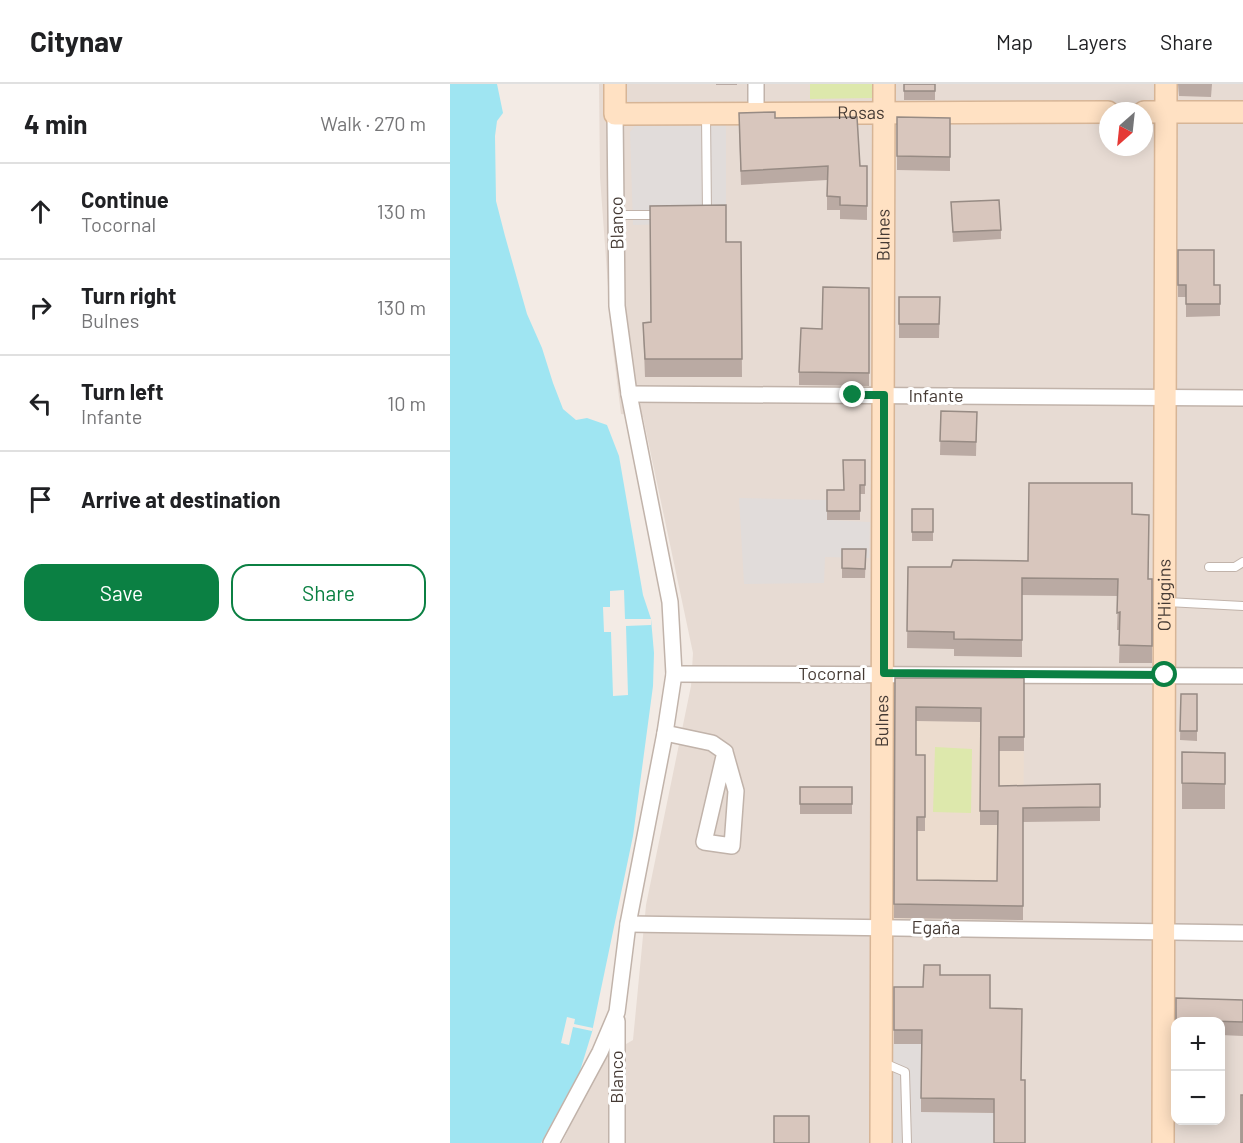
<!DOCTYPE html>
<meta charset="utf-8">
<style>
body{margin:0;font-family:Barlow,sans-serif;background:#f2f2f2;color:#202124}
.controls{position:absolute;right:18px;bottom:18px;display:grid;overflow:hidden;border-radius:12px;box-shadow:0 3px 15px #0003}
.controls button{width:54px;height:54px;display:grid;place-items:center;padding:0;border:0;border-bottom:2px solid #e0e0e0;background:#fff;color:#202124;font:30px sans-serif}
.compass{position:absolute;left:649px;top:18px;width:54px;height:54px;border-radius:50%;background:#fff;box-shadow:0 3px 15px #0003;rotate:207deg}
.stop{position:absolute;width:18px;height:18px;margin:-14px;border:4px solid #0b8043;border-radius:50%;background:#fff}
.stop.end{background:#0b8043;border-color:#fff;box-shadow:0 2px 6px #0008}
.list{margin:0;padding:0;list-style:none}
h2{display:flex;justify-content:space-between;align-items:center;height:78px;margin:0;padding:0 24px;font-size:26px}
h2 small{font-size:20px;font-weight:400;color:#757577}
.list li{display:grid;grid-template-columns:39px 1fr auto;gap:18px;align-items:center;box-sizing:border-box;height:96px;padding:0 24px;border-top:2px solid #e0e0e0}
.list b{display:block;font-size:22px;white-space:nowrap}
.list p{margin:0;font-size:20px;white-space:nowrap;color:#757577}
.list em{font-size:20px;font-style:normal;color:#757577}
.actions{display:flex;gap:12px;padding:18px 24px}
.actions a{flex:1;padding:14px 0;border:2px solid #0b8043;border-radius:18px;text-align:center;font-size:21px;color:#0b8043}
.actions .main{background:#0b8043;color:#fff}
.icon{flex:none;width:33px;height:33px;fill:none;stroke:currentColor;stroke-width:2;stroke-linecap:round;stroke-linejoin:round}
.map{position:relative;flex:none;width:793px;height:1059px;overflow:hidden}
header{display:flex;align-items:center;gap:36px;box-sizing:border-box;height:84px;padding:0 30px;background:#fff;border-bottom:2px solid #e0e0e0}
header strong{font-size:28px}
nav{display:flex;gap:33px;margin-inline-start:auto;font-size:21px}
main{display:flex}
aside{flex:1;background:#fff}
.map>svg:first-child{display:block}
</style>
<header>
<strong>Citynav</strong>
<nav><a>Map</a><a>Layers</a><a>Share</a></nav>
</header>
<main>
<aside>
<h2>4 min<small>Walk · 270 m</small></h2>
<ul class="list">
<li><svg class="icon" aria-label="ahead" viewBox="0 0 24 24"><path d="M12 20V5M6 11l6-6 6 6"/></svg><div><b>Continue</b><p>Tocornal</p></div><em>130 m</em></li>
<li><svg class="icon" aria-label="right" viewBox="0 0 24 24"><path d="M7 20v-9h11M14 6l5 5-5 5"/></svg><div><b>Turn right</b><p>Bulnes</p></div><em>130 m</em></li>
<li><svg class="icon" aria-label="left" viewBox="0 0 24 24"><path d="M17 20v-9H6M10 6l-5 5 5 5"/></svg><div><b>Turn left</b><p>Infante</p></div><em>10 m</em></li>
<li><svg class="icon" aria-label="arrive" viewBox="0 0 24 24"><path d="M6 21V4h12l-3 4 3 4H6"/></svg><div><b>Arrive at destination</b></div></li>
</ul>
<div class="actions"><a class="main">Save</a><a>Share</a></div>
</aside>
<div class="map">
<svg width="793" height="1059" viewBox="0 0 793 1059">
<rect width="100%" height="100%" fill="#f3ebe5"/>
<path fill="#e7dbd3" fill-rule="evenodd" d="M149,0H793V1059H112L152,974L183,956L196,821L241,602L243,569L193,333L171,330L162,257L150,93ZM658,27H694V63H658ZM726,938H770V1036H726Z"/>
<path fill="#ecdcce" d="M443,607L574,608L573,836L442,835Z"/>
<g fill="#dde8ac">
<path d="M360,0H422V14L360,15Z"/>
<path d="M485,663L522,665L521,729L483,728Z"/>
</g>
<g fill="#e1dcda">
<path d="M188,38L276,40V139L183,141L180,48Z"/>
<path d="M289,414L377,416L378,436L420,438L419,474L375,473L374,499L294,500Z"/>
<path d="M443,960H472L471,1028L544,1029V1059H442Z"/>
</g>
<path fill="#9fe5f2" d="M0,0H47L53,29L47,37L45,52L46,117L55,152L77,230L92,264L103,299L113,325L126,336L137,334L157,341L169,372L193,511L201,535L204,569L203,602L183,752L142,948L130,987L91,1059H0Z"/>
<g fill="#f3ebe5">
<path d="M174,506L175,535H201V541L176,542L178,611L163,612L161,548H154L153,523H160V507Z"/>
<path d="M117,933L125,935L124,940L143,944L142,947L123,943L119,961L111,959Z"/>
</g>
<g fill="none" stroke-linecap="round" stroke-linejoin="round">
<defs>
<g id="lane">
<path d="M256,31L257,130"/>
<path d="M166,131H210"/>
<path d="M759,483H785L793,478"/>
<path d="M717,518L793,522"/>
<path d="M434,979L455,988L457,1059"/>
</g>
<g id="street">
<path d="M306,0V29"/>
<path d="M179,310L793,314"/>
<path d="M224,590L793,592"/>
<path d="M215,649L262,659L275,668L254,758L282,762L286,707L275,668"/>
<path d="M178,840L793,849"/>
<path d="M167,937V1059"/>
<path d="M101,1059L150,968L167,928L178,840L215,649L224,590L220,518L179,310L167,222L165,30"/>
</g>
<g id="secondary">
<path id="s1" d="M165,0V30L658,28"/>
<path d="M694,28H793"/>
<path id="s2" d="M431,1059L434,0"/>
<path id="s3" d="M713,1059L716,0"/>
</g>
</defs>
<use href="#lane" stroke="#c1b3aa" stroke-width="10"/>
<use href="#street" stroke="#c1b3aa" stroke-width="18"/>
<use href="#secondary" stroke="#d7b596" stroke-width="24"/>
<use href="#lane" stroke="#fff" stroke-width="8"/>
<use href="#street" stroke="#fff" stroke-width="15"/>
<use href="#secondary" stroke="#ffe1c3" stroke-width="21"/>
</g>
<g fill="#baaaa3" fill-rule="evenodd">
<rect x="266" y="0" width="21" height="1"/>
<rect x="454" y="0" width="31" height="16"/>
<path d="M728,0H762L761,13L729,12Z"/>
<path d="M447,33L500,34V87L447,86Z"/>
<path d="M289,43L410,82H417V136L390,135V126H377V96L291,101Z"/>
<path d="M501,118L551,146V155L503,158Z"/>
<path d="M276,158H291L292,293H195L193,239L201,238Z"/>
<path d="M728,166L764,201H770V232L736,233V213H728Z"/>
<path d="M419,204V302L349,301V288L372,245Z"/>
<path d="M449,213H490L489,254H449Z"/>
<path d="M491,327L527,328L526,372L490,371Z"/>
<path d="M415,376V410H410V436H377V406H394Z"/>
<rect x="462" y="425" width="21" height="32"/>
<path d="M682,430L698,495H702V579H669L670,546H667L668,512L572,511V573L504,572V565L457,564L458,483H501L578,477Z"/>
<path d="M392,465H416L415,494H392Z"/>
<path d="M445,594H574V667H549V702L650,700V737L573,738V836L444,834ZM466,637L530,638V741H548L547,797L467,796V747H475V671H466Z"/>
<path d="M731,610H747V657L730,656Z"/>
<path d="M732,668L775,669V725H732Z"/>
<rect x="350" y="703" width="52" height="27"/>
<path d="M490,891L540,924L572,925L544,1029L471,1028V960H444V903H473Z"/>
<path d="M726,914L793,916V952L771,951V938H726Z"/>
</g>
<g fill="#d8c6bd" stroke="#978b84" stroke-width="1.5" fill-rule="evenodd">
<rect x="454" y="0" width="31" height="7"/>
<path d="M325,28V34L407,33L410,82H417V122L390,121V113L377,112L378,82L291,87L289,29Z"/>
<path d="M447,33L500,34V73L447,72Z"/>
<path d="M549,116L551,146L503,148L501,118Z"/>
<path d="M276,121V158H291L292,275H195L193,239L201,238L200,122Z"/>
<path d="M728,166H764V201H770V220H736V201H728Z"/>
<path d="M373,203L419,204V289L349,288L351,244L372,245Z"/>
<path d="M449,213H490L489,240H449Z"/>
<path d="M491,327L527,328L526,358L490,357Z"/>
<path d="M393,376H415V401H410V427H377V406H394Z"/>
<path d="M579,399H682V430L699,431L698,495H702V562L669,561L670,528L667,529L668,495L572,494V556L504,555V548L457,547L458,483H501L503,476L578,477Z"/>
<rect x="462" y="425" width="21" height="23"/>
<path d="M392,465H416L415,485L392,484Z"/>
<path d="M445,594H574V653H549V702L650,700V723L573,724V822L444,820ZM466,623L531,624L530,727H548L547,797L467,796V733H475V671H466Z"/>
<path d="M731,610H747V647H730Z"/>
<path d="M732,668L775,669V700L732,699Z"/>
<rect x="350" y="703" width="52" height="17"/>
<path d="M474,881H490V891H540V924L572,925L571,996H575V1059H544V1015L471,1014L472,946H444V903H473Z"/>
<path d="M726,914L793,916V938L726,936Z"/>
<rect x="791" y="1011" width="2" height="48"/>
<rect x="324" y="1032" width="35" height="27"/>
</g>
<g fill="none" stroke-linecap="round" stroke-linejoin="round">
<path stroke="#0b8043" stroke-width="8" d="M403,311H434V589L715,591"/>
</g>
<g text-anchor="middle" stroke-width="6" stroke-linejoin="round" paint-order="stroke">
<g font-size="18" fill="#453a34" stroke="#fff">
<text dy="6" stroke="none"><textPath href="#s1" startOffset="276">Rosas</textPath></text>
<text transform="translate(167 139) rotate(-91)" y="6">Blanco</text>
<text dy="6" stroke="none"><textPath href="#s2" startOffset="908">Bulnes</textPath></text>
<text x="486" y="318">Infante</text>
<text dy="6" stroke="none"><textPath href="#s3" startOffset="548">O'Higgins</textPath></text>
<text x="382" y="596">Tocornal</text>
<text dy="6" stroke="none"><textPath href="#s2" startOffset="422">Bulnes</textPath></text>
<text transform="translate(486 844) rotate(1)" y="6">Egaña</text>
<text transform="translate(167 993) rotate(-90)" y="6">Blanco</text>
</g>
</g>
</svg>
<div class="controls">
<button>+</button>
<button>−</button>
</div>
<svg class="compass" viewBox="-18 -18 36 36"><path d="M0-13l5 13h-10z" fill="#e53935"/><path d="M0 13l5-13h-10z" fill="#757577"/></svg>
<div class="stop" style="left:715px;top:591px"></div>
<div class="stop end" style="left:403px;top:311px"></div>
</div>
</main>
